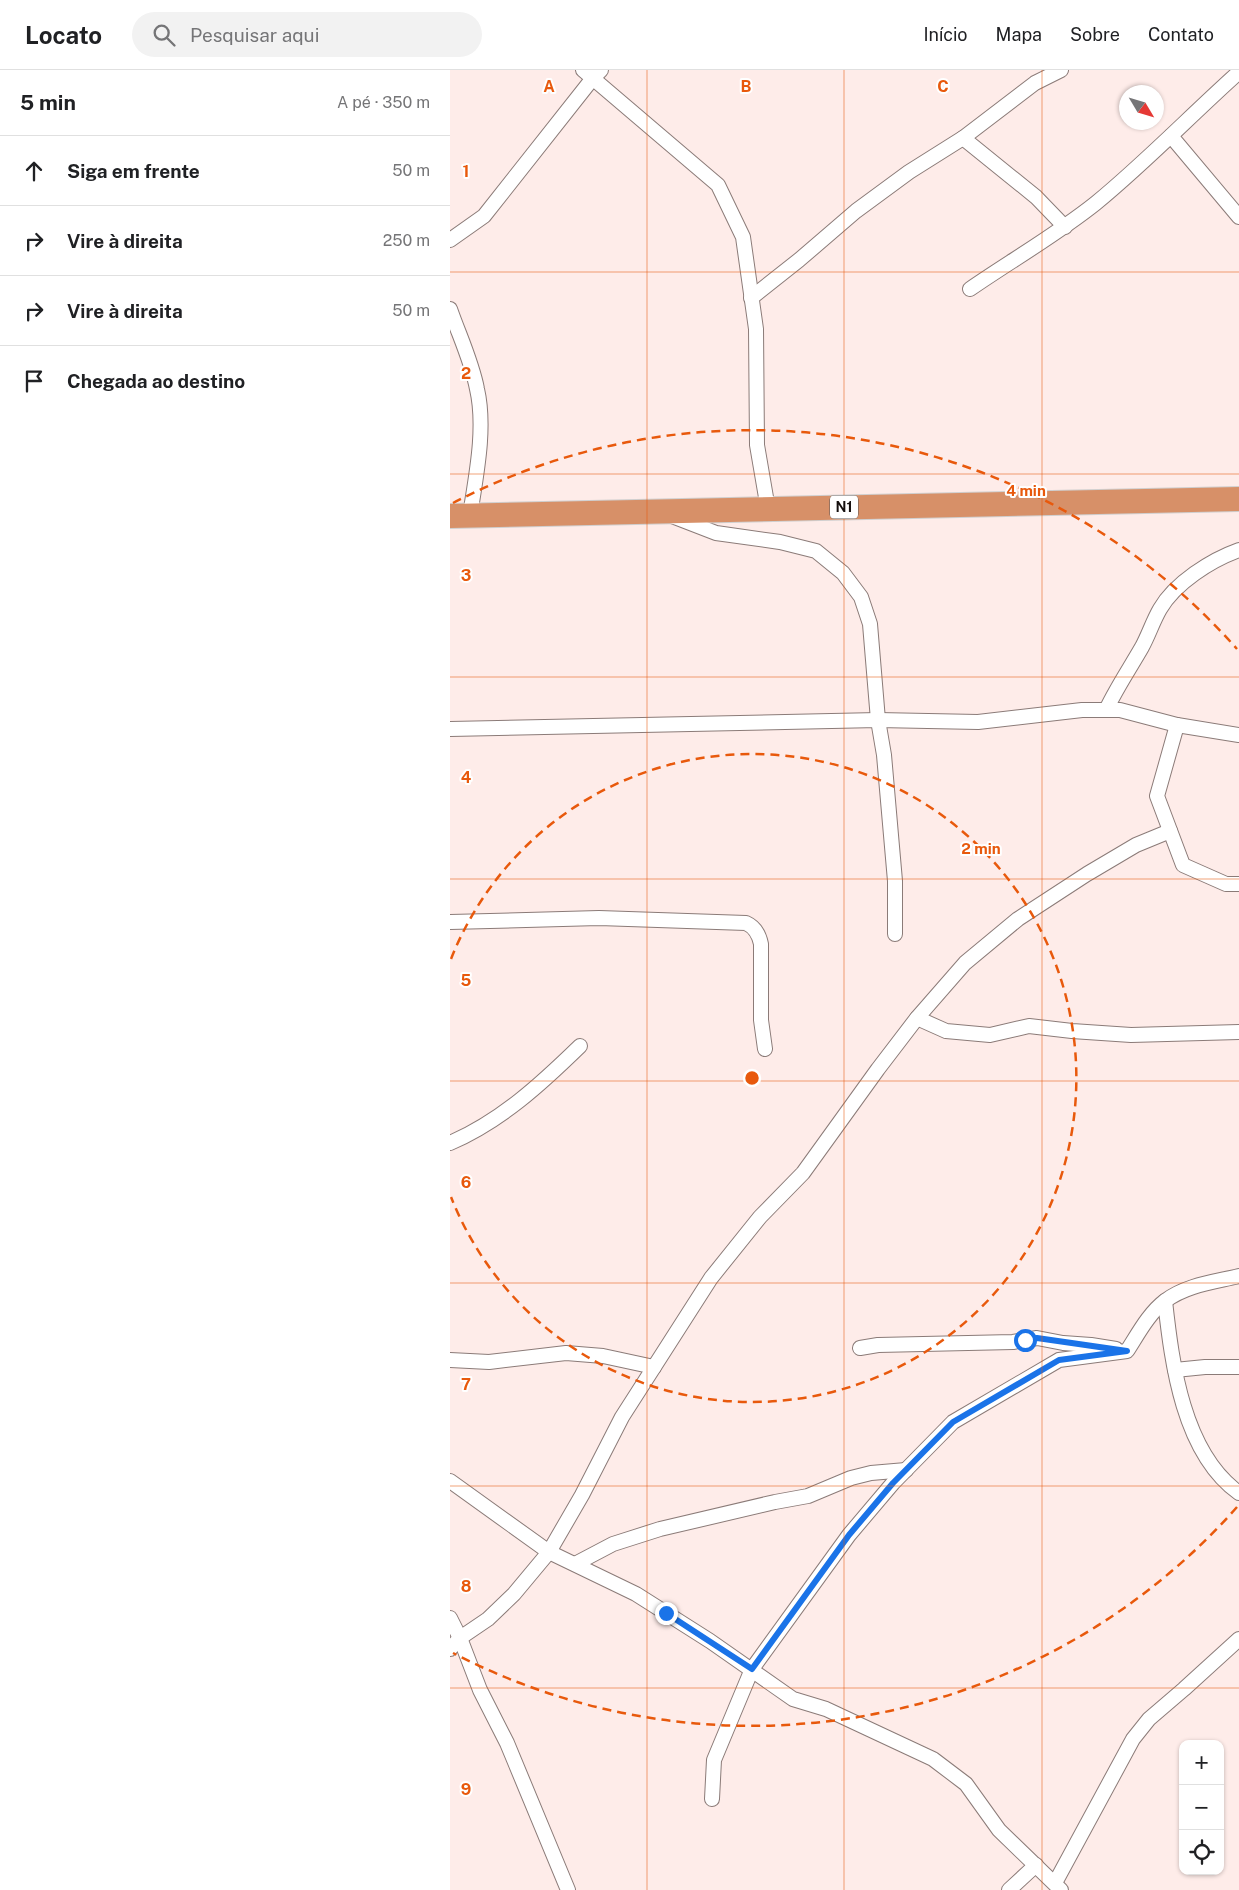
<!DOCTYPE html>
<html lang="pt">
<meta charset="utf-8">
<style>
body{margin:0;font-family:"Public Sans",sans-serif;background:#f2f2f2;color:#202124}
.controls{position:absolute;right:15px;bottom:15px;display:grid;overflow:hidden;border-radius:10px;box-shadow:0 1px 4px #0004}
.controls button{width:45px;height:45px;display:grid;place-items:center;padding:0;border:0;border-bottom:1px solid #e0e0e0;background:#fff;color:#202124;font:25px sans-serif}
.compass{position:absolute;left:669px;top:15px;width:45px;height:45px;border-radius:50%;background:#fff;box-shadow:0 1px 4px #0004;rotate:128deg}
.stop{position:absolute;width:15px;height:15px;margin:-11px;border:4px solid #1a73e8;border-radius:50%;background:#fff}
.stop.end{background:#1a73e8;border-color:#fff;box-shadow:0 1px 5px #0008}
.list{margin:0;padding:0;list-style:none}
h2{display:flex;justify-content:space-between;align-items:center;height:65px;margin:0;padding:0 20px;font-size:21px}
h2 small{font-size:16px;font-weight:400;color:#757577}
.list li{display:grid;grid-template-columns:32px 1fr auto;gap:15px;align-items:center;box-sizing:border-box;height:70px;padding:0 20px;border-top:1px solid #e0e0e0}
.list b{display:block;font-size:19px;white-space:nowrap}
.list em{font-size:16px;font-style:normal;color:#757577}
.icon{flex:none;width:28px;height:28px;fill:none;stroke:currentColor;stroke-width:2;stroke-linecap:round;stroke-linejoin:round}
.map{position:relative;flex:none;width:789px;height:1820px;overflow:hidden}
header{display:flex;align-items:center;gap:30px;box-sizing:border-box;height:70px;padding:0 25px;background:#fff;border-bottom:1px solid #e0e0e0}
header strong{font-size:24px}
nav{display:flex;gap:28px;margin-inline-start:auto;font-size:18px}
.search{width:350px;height:45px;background:#f2f2f2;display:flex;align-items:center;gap:12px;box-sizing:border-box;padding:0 18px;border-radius:28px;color:#757577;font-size:19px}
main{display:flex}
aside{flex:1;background:#fff}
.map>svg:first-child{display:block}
</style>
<header>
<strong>Locato</strong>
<div class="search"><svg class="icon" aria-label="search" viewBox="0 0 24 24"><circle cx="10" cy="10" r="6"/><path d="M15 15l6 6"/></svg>Pesquisar aqui</div>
<nav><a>Início</a><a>Mapa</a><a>Sobre</a><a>Contato</a></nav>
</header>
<main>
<aside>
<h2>5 min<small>A pé · 350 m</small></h2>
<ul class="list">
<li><svg class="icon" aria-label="ahead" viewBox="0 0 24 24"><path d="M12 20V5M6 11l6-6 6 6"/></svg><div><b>Siga em frente</b></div><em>50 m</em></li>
<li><svg class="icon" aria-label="right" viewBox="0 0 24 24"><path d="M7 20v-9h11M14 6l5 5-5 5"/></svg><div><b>Vire à direita</b></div><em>250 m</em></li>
<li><svg class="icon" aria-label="right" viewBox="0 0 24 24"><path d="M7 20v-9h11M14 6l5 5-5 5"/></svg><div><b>Vire à direita</b></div><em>50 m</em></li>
<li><svg class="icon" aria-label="arrive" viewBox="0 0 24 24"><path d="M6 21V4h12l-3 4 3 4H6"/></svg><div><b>Chegada ao destino</b></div></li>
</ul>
</aside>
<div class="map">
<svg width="789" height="1820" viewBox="0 0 789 1820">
<rect width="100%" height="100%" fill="#feece9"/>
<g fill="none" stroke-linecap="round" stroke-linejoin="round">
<defs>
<g id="minor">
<path d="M133,0L268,115L293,167L306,259L307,375L318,439"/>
<path d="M721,66L789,147"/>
<path d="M513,68L586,127L615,157"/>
<path d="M0,170L34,146L143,8L151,0"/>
<path d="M520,219C562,190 606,165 646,133C696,92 741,45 789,2"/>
<path d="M301,228L349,190L406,141L459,102L513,68L585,13L611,0"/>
<path d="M0,239C9,265 22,292 27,319C36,358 26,406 20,445"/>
<path d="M222,446L266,463L330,472L366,481L393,503L411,527L420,554L428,650L434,685L445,811V864"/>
<path d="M656,640C667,617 680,598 692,577C699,564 703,551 710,539C725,513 761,490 789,480"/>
<path d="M727,655L707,726L733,795L776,814H789"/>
<path d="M0,659L428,650L528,652L632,640H670L727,655L789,665"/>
<path d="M0,852L149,848L296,853C305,857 309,864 311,874V950L315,979"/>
<path d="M467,948L496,961L540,965L579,956L622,961L681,965L789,962"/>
<path d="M0,1073C51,1051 91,1014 130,976"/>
<path d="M715,1231C722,1294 733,1383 789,1423"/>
<path d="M410,1278L428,1275L563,1272L587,1268L613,1273L641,1275L666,1279"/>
<path d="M0,1290L39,1292L116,1283L153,1286L204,1297"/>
<path d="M725,1300L755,1297H789"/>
<path d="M0,1411L99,1482L186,1524L260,1571L343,1629L376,1639L483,1689L516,1714L549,1760L611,1820"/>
<path d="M125,1494L163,1474L210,1459L325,1432L358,1426L401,1408L421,1403L456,1400"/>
<path d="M0,1548L10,1568L30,1620L57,1673L118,1820"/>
<path d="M0,1579L10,1568L38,1549L64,1524L99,1482L132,1425L172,1347L261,1208L310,1147L353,1103L428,999L467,948L515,893L568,849L637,804L686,775L720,761"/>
<path d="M262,1729L264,1690L302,1599L399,1465L443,1413L503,1352L609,1290L677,1281C688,1264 699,1243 715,1231C736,1215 764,1212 789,1206"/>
<path d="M605,1813L683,1669L699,1649L734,1619L789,1569"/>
<path d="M559,1820L586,1795"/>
</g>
<path id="trunk" d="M0,446L789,429"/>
</defs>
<use href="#minor" stroke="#8b7b78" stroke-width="16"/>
<use href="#trunk" stroke="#d0cfcf" stroke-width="26"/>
<use href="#minor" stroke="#fff" stroke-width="14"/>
<use href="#trunk" stroke="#d79068" stroke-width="24"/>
</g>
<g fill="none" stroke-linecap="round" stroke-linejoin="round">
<path stroke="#1a73e8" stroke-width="6" d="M216,1543L302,1599L399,1465L443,1413L503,1352L609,1290L677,1281L587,1268L575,1270"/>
</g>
<path fill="none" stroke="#e8590c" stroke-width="1" stroke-opacity="0.55" d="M197,0V1820M394,0V1820M592,0V1820M0,202H789M0,404H789M0,607H789M0,809H789M0,1011H789M0,1213H789M0,1416H789M0,1618H789"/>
<g fill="none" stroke="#e8590c" stroke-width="2.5" stroke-dasharray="9 6">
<path d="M1 889A324 324 0 1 1 1 1127"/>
<path d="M787 1437A648 648 0 0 1 3 1583M3 433A648 648 0 0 1 787 579"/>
</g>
<g text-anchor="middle" stroke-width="4" stroke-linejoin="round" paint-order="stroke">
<rect fill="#fff" stroke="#5b5756" stroke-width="1" x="380" y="425.5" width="28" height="23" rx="4"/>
<g font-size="14" font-weight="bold" fill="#150f0e">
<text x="394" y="442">N1</text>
</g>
</g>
<g font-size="16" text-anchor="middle" font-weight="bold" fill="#e8590c" stroke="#fff" stroke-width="4" stroke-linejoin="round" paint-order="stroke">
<text x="99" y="22">A</text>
<text x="296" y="22">B</text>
<text x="493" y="22">C</text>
<text x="16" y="107">1</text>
<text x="16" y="309">2</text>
<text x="16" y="511">3</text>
<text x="16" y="713">4</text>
<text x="16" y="916">5</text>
<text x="16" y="1118">6</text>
<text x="16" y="1320">7</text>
<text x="16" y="1522">8</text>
<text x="16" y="1725">9</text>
</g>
<circle cx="302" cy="1008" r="8" fill="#e8590c" stroke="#fff" stroke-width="2.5"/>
<g font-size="15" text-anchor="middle" font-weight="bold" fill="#e8590c" stroke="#fff" stroke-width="4" stroke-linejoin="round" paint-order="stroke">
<text x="576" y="426">4 min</text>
<text x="531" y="784">2 min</text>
</g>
</svg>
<div class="controls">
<button>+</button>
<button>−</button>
<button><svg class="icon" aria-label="locate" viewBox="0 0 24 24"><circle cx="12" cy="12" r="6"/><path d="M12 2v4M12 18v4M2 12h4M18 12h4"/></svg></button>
</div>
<svg class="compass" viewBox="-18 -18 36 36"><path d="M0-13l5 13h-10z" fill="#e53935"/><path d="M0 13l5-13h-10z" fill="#757577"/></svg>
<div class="stop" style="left:575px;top:1270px"></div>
<div class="stop end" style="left:216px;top:1543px"></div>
</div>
</main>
